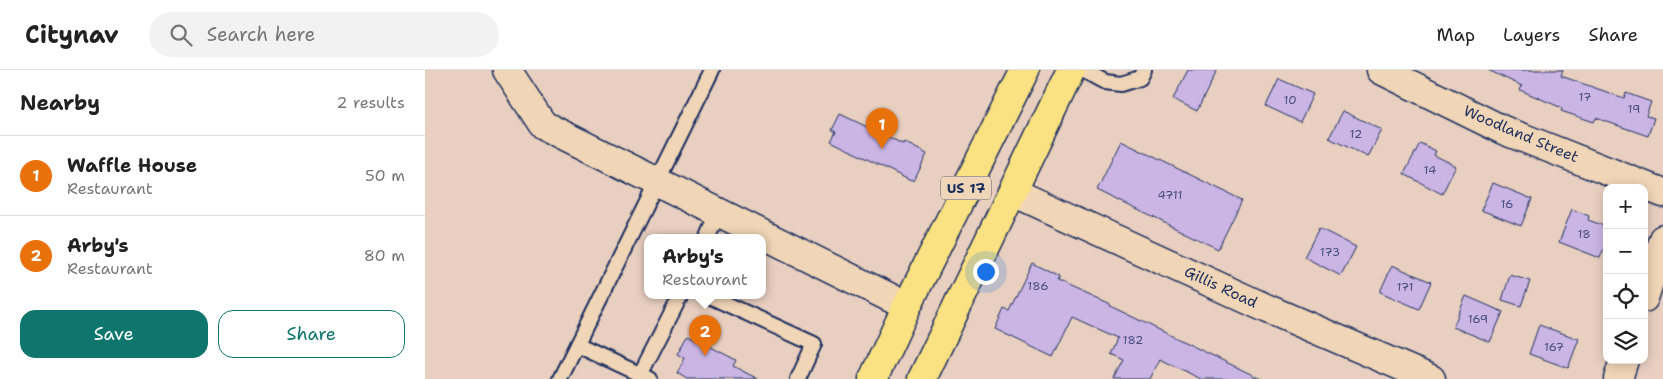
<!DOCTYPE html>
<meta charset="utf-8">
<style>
body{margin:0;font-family:"Shantell Sans",sans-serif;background:#f2f2f2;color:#222}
.controls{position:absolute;right:15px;bottom:15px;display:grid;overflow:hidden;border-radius:10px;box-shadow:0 2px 12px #0003}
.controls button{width:45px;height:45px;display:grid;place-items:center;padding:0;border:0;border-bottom:1px solid #e0e0e0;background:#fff;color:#222;font:25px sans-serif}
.you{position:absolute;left:560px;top:201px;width:18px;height:18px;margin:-12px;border:4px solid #fff;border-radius:50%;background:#1a73e8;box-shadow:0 0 0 8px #1a73e833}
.badge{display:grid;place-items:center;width:32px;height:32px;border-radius:50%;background:#0f766e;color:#fff;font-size:16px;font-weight:700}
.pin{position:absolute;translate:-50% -41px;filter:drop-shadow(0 1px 2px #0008)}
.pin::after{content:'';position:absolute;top:26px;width:18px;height:15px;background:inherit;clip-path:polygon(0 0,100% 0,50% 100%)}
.popup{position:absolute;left:219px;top:164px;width:122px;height:65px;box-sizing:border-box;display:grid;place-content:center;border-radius:10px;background:#fff;filter:drop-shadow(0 1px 4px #0005);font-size:16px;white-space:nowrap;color:#767676}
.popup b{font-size:19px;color:#222}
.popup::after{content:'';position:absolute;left:50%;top:100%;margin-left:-10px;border:10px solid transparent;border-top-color:#fff}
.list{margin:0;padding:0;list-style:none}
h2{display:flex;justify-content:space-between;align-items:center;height:65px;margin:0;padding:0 20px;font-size:21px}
h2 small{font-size:16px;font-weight:400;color:#767676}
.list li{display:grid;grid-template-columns:32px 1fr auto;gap:15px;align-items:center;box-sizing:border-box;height:80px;padding:0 20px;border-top:1px solid #e0e0e0}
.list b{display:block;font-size:19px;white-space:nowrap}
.list p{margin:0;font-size:16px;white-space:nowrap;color:#767676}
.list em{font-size:16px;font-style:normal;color:#767676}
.actions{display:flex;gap:10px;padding:15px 20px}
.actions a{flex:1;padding:11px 0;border:1px solid #0f766e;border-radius:15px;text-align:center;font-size:18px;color:#0f766e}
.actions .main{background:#0f766e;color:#fff}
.icon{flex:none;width:28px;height:28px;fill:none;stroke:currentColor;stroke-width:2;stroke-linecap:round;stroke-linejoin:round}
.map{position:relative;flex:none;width:1238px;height:309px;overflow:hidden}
header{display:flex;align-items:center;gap:30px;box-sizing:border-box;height:70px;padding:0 25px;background:#fff;border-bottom:1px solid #e0e0e0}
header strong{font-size:24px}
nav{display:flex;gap:28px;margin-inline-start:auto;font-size:18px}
.search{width:350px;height:45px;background:#f2f2f2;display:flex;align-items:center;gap:12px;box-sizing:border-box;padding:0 18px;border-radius:28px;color:#767676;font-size:19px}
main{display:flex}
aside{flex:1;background:#fff}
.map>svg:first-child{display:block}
</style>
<header>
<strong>Citynav</strong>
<div class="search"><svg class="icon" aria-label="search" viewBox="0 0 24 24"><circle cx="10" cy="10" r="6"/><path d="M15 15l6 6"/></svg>Search here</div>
<nav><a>Map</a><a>Layers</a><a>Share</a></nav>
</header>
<main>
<aside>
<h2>Nearby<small>2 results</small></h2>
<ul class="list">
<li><span class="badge" style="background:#e8710a">1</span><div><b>Waffle House</b><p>Restaurant</p></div><em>50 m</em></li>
<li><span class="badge" style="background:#e8710a">2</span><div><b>Arby's</b><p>Restaurant</p></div><em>80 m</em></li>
</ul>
<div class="actions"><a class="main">Save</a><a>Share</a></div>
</aside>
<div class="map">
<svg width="1238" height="309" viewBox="0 0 1238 309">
<rect width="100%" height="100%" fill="#e8cfc0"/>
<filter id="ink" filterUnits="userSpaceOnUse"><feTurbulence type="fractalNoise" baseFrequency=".02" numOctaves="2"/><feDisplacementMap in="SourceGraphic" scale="10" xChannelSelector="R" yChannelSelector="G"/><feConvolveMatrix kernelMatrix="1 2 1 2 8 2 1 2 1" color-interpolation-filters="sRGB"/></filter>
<g filter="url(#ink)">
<g fill="#cab5e5" stroke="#1b2f5e">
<path d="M763,0H792L772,41L748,29Z"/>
<path d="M1063,0H1138L1136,6L1199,28L1201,23L1226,32L1221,46L1229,48L1223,66L1171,48L1169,52L1136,41L1137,38L1095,20L1097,16Z"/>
<path d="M854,9L888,24L875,52L841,36Z"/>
<path d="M918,41L957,60L943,87L904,68Z"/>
<path d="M415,44L478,74L479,72L502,84L489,111L487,110L486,111L406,71L411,62L407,60Z"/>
<path d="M696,71L817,130L793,179L672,120Z"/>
<path d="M995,73L1011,81L1009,85L1031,96L1017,124L979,104Z"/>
<path d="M1068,113L1107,129L1096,156L1056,140Z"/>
<path d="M1147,139L1164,146L1163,150L1182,157V171L1175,188L1134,172Z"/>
<path d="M894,158L931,177L916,206L879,187Z"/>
<path d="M607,193L634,207L632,211L686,235L685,236L836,309H776L735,289L725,309H689L699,290L686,284L693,268L647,247L628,287L570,259L579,239L584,241Z"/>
<path d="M967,195L1006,212L994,239L955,222Z"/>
<path d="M1085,205L1105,211L1096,236L1077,230Z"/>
<path d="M1041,226L1078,242L1065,272L1028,257Z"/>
<path d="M1114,255L1154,269L1143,298L1104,284Z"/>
<path d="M263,265L311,290L308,296L333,309H262L252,303L260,288L253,284Z"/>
</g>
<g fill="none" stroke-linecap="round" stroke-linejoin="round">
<defs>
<g id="service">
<path d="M658,0L680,12L696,14L715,8L719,0"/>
<path d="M283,167L293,143"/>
<path d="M282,225L389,274L373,309"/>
<path d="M152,275L225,309"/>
<path d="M215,305L256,225"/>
<path d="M135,309L287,0"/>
</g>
<g id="minor">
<path d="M82,0L118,55L482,236"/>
<path d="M956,0L1078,60L1238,123"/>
<path d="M588,122L843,239L1006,309"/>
<path d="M1219,228L1238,169"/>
<path d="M1193,309L1199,290"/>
</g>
<g id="primary">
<path d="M448,309L482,236L600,0"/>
<path d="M497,309L646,0"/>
</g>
</defs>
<use href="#service" stroke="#1b2f5e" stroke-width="18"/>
<use href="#minor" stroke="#1b2f5e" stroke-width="31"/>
<use href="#primary" stroke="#1b2f5e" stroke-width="31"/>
<use href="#service" stroke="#f0d5b7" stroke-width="14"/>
<use href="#minor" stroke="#f0d5b7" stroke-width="28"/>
<use href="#primary" stroke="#fae181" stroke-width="28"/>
</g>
</g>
<g text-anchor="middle" stroke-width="4" stroke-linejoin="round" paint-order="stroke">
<g font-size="12" fill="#475080">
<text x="1160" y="31">17</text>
<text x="865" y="34">10</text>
<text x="1209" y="43">19</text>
<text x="931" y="68">12</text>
<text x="1005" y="104">14</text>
<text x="745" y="129">4711</text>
<text x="1082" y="138">16</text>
<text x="1159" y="168">18</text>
<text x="905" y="186">173</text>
<text x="613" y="220">186</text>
<text x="980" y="221">171</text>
<text x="1053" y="253">169</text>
<text x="708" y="274">182</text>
<text x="1129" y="281">167</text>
</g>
<rect fill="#f0d5b7" stroke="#5b6179" stroke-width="1" x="516" y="106.5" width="50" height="23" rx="4"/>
<g font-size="14" font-weight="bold" fill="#1b2f5e">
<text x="541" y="123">US 17</text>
</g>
<g font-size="15" fill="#1b2f5e" stroke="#f0d5b7">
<text transform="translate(1096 64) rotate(23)" y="5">Woodland Street</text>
<text transform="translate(796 217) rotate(25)" y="5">Gillis Road</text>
</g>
</g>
</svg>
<div class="controls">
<button>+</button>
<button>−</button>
<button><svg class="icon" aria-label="locate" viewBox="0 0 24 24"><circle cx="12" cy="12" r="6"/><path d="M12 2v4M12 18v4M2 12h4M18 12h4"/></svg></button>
<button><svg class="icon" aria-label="layers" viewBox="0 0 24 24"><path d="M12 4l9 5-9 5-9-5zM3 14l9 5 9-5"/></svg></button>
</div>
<div class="you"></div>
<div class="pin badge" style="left:457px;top:79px;background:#e8710a">1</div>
<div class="pin badge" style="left:280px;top:286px;background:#e8710a">2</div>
<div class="popup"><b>Arby's</b>Restaurant</div>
</div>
</main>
